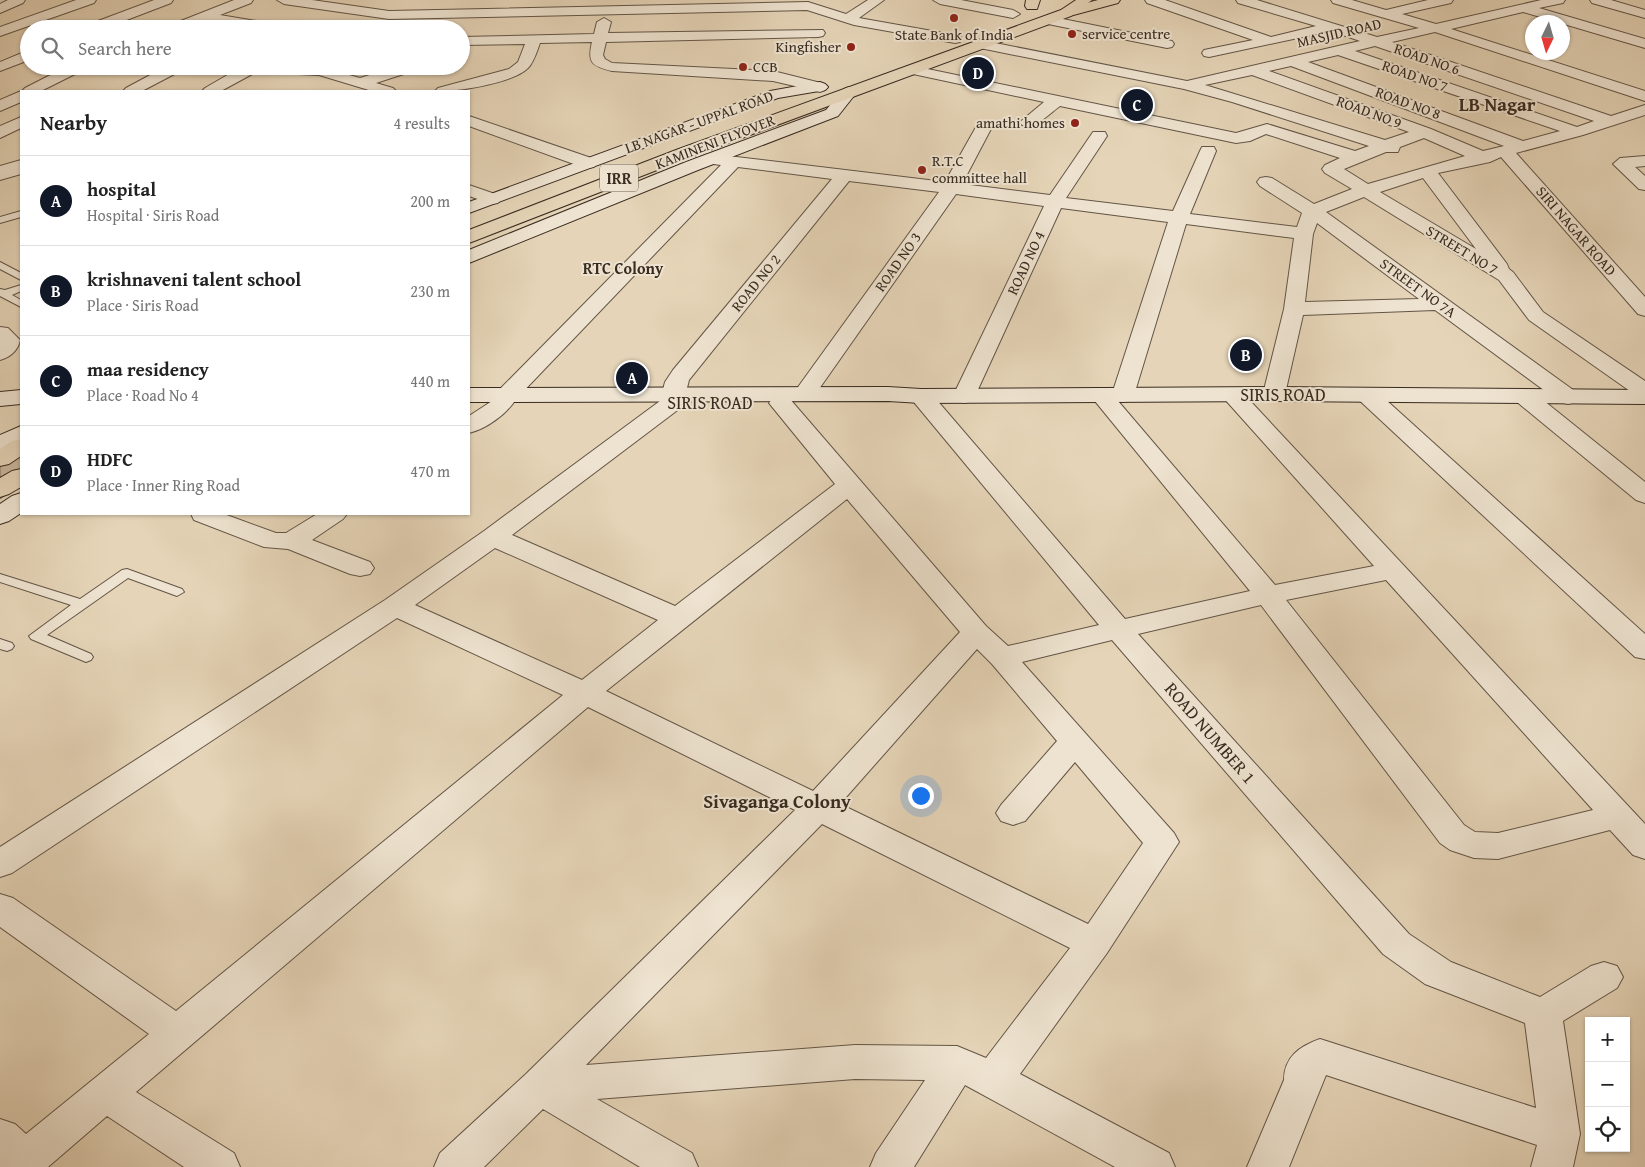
<!DOCTYPE html>
<meta charset="utf-8">
<style>
body{margin:0;font-family:"Gentium Book Plus",serif;background:#f2f2f2;color:#222}
.controls{position:absolute;right:15px;bottom:15px;display:grid;overflow:hidden;border-radius:0px;box-shadow:0 1px 4px #0004}
.controls button{width:45px;height:45px;display:grid;place-items:center;padding:0;border:0;border-bottom:1px solid #e0e0e0;background:#fff;color:#222;font:25px sans-serif}
.compass{position:absolute;left:1525px;top:15px;width:45px;height:45px;border-radius:50%;background:#fff;box-shadow:0 1px 4px #0004;rotate:185deg}
.you{position:absolute;left:920px;top:795px;width:18px;height:18px;margin:-12px;border:4px solid #fff;border-radius:50%;background:#1a73e8;box-shadow:0 0 0 8px #1a73e833}
.badge{display:grid;place-items:center;width:32px;height:32px;border-radius:50%;background:#111827;color:#fff;font-size:16px;font-weight:700}
.pin{position:absolute;translate:-50% -50%;border:2px solid #fff;box-shadow:0 1px 5px #0006}
.list{margin:0;padding:0;list-style:none}
h2{display:flex;justify-content:space-between;align-items:center;height:65px;margin:0;padding:0 20px;font-size:21px}
h2 small{font-size:16px;font-weight:400;color:#767676}
.list li{display:grid;grid-template-columns:32px 1fr auto;gap:15px;align-items:center;box-sizing:border-box;height:90px;padding:0 20px;border-top:1px solid #e0e0e0}
.list b{display:block;font-size:19px;white-space:nowrap}
.list p{margin:0;font-size:16px;white-space:nowrap;color:#767676}
.list em{font-size:16px;font-style:normal;color:#767676}
.icon{flex:none;width:28px;height:28px;fill:none;stroke:currentColor;stroke-width:2;stroke-linecap:round;stroke-linejoin:round}
.map{position:relative;flex:none;width:1645px;height:1167px;overflow:hidden}
.search{position:absolute;background:#fff;box-shadow:0 1px 4px #0004;left:20px;top:20px;width:450px;height:55px;display:flex;align-items:center;gap:12px;box-sizing:border-box;padding:0 18px;border-radius:28px;color:#767676;font-size:19px}
.panel{position:absolute;background:#fff;box-shadow:0 1px 4px #0004;left:20px;top:90px;width:450px;height:425px;border-radius:0px}
.map>svg:first-child{display:block}
</style>
<div class="map">
<svg width="1645" height="1167" viewBox="0 0 1645 1167">
<rect width="100%" height="100%" fill="#e5d4b7"/>
<filter id="stains"><feTurbulence type="fractalNoise" baseFrequency=".004" numOctaves="4"/><feColorMatrix values="0 0 0 0 .2 0 0 0 0 .09 0 0 0 0 .02 0 0 0 .5 -.17"/></filter>
<radialGradient id="worn" r=".72"><stop offset=".6" stop-color="#630" stop-opacity="0"/><stop offset="1" stop-color="#630" stop-opacity=".3"/></radialGradient>
<path fill="#c8b79d" stroke="#80715e" d="M21,440V485L0,499V452Z"/>
<g fill="none" stroke-linecap="round" stroke-linejoin="round">
<defs>
<g id="lane">
<path d="M323,66H333L323,73H317V69Z"/>
<path d="M21,168V174L0,180V174Z"/>
<path d="M21,211V217L0,223V217Z"/>
<path d="M0,262L21,273V280L0,269Z"/>
<path d="M21,285V291L12,295L21,300V307L0,296V289L5,290Z"/>
<path d="M127,569L182,589L184,592L177,596L128,578L47,635L91,654L93,657L91,660L86,662L31,639L29,636L71,605L0,582V574L80,599L122,570Z"/>
<path d="M0,639L12,643L14,646L12,649L7,651L0,649Z"/>
</g>
<g id="street">
<path d="M8,0H25L23,3L0,13V4Z"/>
<path d="M76,0H96L94,3L0,36V27Z"/>
<path d="M154,0H173L171,3L103,29H89L88,27L90,24Z"/>
<path d="M234,0H253L251,3L220,15L281,25L288,29H253L205,21L186,29H166L168,26Z"/>
<path d="M277,0H312L389,11L808,2L846,14L868,0H884L859,18L955,35L960,36L962,39L960,42L955,43L854,25L807,10L389,19L284,4Z"/>
<path d="M933,0H961L1013,10L1020,14L1013,18L940,4Z"/>
<path d="M1145,0H1165L1271,37L1316,26L1238,3L1236,0H1257L1377,37L1419,28L1333,3L1331,0H1352L1386,10L1428,0H1453L1451,3L1402,14L1436,24L1541,0H1565L1563,3L1539,8L1645,39V48L1523,12L1451,29L1645,91V101L1435,32L1392,42L1611,116L1645,105V115L1583,135L1516,153L1645,297V316L1638,314L1501,157L1490,162L1438,173L1507,264L1509,269L1513,272L1543,312L1645,381V398L1637,396L1529,320L1499,280L1364,197L1326,212L1576,392L1579,397L1576,402L1568,404L1560,402L1435,310L1303,315L1285,394L1282,399L1274,401L1266,399L1263,394L1284,309L1294,238L1186,224L1134,395L1131,400L1123,402L1118,401L1275,585L1374,566L1221,395L1224,390L1232,388L1240,390L1645,824V859L1633,855L1610,830L1498,859L1474,858L1450,850L1440,843L1261,605L1138,634L1409,934L1451,962L1540,997L1591,966L1604,962L1617,966L1623,977L1617,988L1563,1021L1580,1134L1573,1167H1531L1537,1145L1326,1075L1289,1167H1247L1284,1080C1284,1057 1300,1046 1320,1039L1536,1108L1525,1023L1425,984L1383,954L1112,640L1022,662L1174,833L1179,842L1107,953L1020,1074L1169,1153L1175,1167H1115L965,1085L914,1167H870L876,1153L925,1080L855,1079L597,1099L692,1153L698,1167H640L543,1109L484,1167H434L440,1153L526,1074L795,810L588,707L136,1092L234,1153L240,1167H184L107,1116L48,1167H0V1119L15,1124L26,1134L149,1034L0,927V894L13,898L176,1011L563,695L397,618L12,873L0,877V847L385,600L484,531L660,401L665,382L673,370L832,179L738,167L516,399C507,414 486,429 469,433V416L492,401L499,390L721,165L705,163L702,159L705,155L711,154L945,182L976,127L978,124H990L992,127L962,184L1050,195L1093,132H1105L1107,136L1066,198L1173,211L1200,151L1202,147H1214L1216,151L1190,214L1297,227L1302,213L1260,186L1257,182L1260,178L1266,177L1272,178L1314,204L1352,189L1325,173L1322,169L1325,165L1340,158L1266,134L1250,141L1236,143L1060,106C1049,114 1036,129 1022,125L1020,122L1044,102L913,74L908,73L906,70L908,67L913,66L1236,133L1267,124L1355,151L1369,146L1232,102L1184,89L980,48L975,47L973,44L975,41L980,40L1187,81L1360,41L1331,31L1209,57L1204,56L1202,53L1204,50L1253,40L1147,3ZM1375,46L1594,121L1577,127L1355,51ZM1338,55L1560,131L1523,141L1308,62ZM1291,66L1504,146L1483,151L1431,129L1269,71ZM1252,75L1409,132L1385,140L1205,85ZM1424,138L1465,156L1368,184L1344,169L1386,152H1398L1400,147ZM1423,178L1476,249L1380,192ZM849,181L939,192L793,394L796,399L804,401L812,399L956,194L1044,206L953,396L956,401L964,403L972,401L975,396L1061,208L1168,222L1112,394C1107,387 1100,388 1093,390L1090,395L1250,591L1125,619L929,391L921,389L913,391L910,396L913,401L1099,625L1008,646L986,626L789,398L781,396L773,398L769,403L835,484L675,606L512,535L679,409L683,404L689,380ZM1317,223L1419,299L1305,302L1313,234ZM847,499L960,632L813,791L606,691ZM495,548L658,620L582,680L415,605ZM1386,580L1593,810L1498,833L1475,832L1464,825L1286,600ZM977,649L992,664L1057,741L1001,805L996,813L1001,821L1013,825L1025,821L1075,762L1143,843L1088,924L840,804ZM822,824L1070,948L986,1058L957,1046L855,1045L586,1065Z"/>
<path d="M1590,0H1611L1645,10V18L1592,3Z"/>
<path d="M1048,16L1167,40L1172,41L1174,44L1172,47L1167,48L1043,23L1041,20Z"/>
<path d="M604,18L611,22L608,33L823,30L825,33L823,36L818,37L606,42L603,55L605,59L612,63L773,71L825,84L828,87L825,90L820,92L773,81L612,71C592,66 587,63 592,42L540,43C537,51 534,62 528,68C513,83 457,92 435,91L438,88L509,69L518,62L525,44L461,45V37L594,34L597,22Z"/>
<path d="M29,50V60L0,71V62Z"/>
<path d="M68,66H87L85,69L41,91H22L25,88Z"/>
<path d="M167,66H186L184,69L142,91H123L126,88Z"/>
<path d="M229,66L320,67L360,78L398,66H421L419,69L376,83L393,88L396,91H372L319,75L256,72L221,91H202L205,88L236,70L231,69Z"/>
<path d="M21,91V102L0,111V100Z"/>
<path d="M469,116L594,159L597,163L594,167L588,168L582,167L469,126Z"/>
<path d="M21,117V128L0,138V126Z"/>
<path d="M1645,156V166L1635,167L1645,176V190L1639,189L1613,164L1620,158Z"/>
<path d="M21,160V170L0,176V166Z"/>
<path d="M469,185L498,195L501,199L498,203L492,204L469,196Z"/>
<path d="M0,327L8,328L20,340C18,351 10,357 0,360Z"/>
<path d="M1367,388L1375,390L1645,634V659L1635,657L1359,400L1356,395L1359,390Z"/>
<path d="M1525,390L1533,392L1645,482V503L1636,500L1517,402L1514,397L1517,392Z"/>
<path d="M191,514H224L276,533H286L317,514H347L343,519L312,540L370,562L374,568L370,574L360,576L350,574L288,549L264,547L194,520Z"/>
</g>
<g id="secondary">
<path d="M820,82L825,84L828,87L825,90L778,98L469,213V202L770,91Z"/>
<path d="M849,87L854,89L857,92L838,116L698,170L469,263V250L686,162L826,110L844,89Z"/>
<path d="M888,387L921,389L1274,387L1645,390V404L1274,401L921,403L888,401L469,402V388Z"/>
<path d="M21,390V404L0,406V392Z"/>
<path d="M21,426V443L9,450L0,452V435Z"/>
<path d="M21,493V513L9,521L0,524V504L12,496Z"/>
</g>
<g id="primary">
<path d="M1026,0H1040L1037,9H1027L1025,6Z"/>
<path d="M1098,0H1120L1118,3L1066,17L1059,13L1061,10Z"/>
</g>
<g id="highway">
<path d="M1076,0H1092L1071,16L688,158L469,243V230L676,150L1061,10Z"/>
<path d="M21,439V456L9,464L0,466V449L12,441Z"/>
<path d="M21,469V487L9,494L0,497V478L12,471Z"/>
</g>
</defs>
<use href="#lane" stroke="#635546" stroke-width="2"/>
<use href="#street" stroke="#635546" stroke-width="2"/>
<use href="#secondary" stroke="#382b20" stroke-width="2"/>
<use href="#primary" stroke="#382b20" stroke-width="2"/>
<use href="#highway" stroke="#382b20" stroke-width="2"/>
<use href="#lane" fill="#eee3d0" fill-rule="evenodd"/>
<use href="#street" fill="#eee3d0" fill-rule="evenodd"/>
<use href="#secondary" fill="#eee3d0" fill-rule="evenodd"/>
<use href="#primary" fill="#e5d4b7" fill-rule="evenodd"/>
<use href="#highway" fill="#e5d4b7" fill-rule="evenodd"/>
</g>
<g fill="#8f2418" stroke="#eee3d0" stroke-width="2">
<circle cx="954" cy="18" r="5"/>
<circle cx="1072" cy="34" r="5"/>
<circle cx="851" cy="47" r="5"/>
<circle cx="743" cy="67" r="5"/>
<circle cx="1075" cy="123" r="5"/>
<circle cx="922" cy="170" r="5"/>
</g>
<g text-anchor="middle" stroke-width="4" stroke-linejoin="round" paint-order="stroke">
<g font-size="15" fill="#382b20" stroke="#eee3d0">
<text transform="translate(1339 33) rotate(-13)" y="5">MASJID ROAD</text>
<text transform="translate(1427 59) rotate(19)" y="5">ROAD NO 6</text>
<text transform="translate(1415 76) rotate(19)" y="5">ROAD NO 7</text>
<text transform="translate(1408 103) rotate(20)" y="5">ROAD NO 8</text>
<text transform="translate(1369 112) rotate(20)" y="5">ROAD NO 9</text>
<text transform="translate(699 122) rotate(-20)" y="5">LB NAGAR - UPPAL ROAD</text>
<text transform="translate(715 142) rotate(-21)" y="5">KAMINENI FLYOVER</text>
<text transform="translate(1576 231) rotate(49)" y="5">SIRI NAGAR ROAD</text>
<text transform="translate(1462 250) rotate(31)" y="5">STREET NO 7</text>
<text transform="translate(898 262) rotate(-55)" y="5">ROAD NO 3</text>
<text transform="translate(1026 263) rotate(-65)" y="5">ROAD NO 4</text>
<text transform="translate(756 283) rotate(-51)" y="5">ROAD NO 2</text>
<text transform="translate(1418 288) rotate(36)" y="5">STREET NO 7A</text>
</g>
<g font-size="15" fill="#382b20" stroke="#eee3d0" text-anchor="start">
<text x="1082" y="39">service centre</text>
<text x="954" y="40" text-anchor="middle">State Bank of India</text>
<text x="841" y="52" text-anchor="end">Kingfisher</text>
<text x="753" y="72">CCB</text>
<text x="1065" y="128" text-anchor="end">amathi homes</text>
<text x="932" y="166">R.T.C<tspan x="932" dy="17">committee hall</tspan></text>
</g>
<rect fill="#eee3d0" stroke="#6f6255" stroke-width="1" x="600" y="164.5" width="38" height="27" rx="4"/>
<g font-size="16" font-weight="bold" fill="#382b20">
<text x="619" y="184">IRR</text>
</g>
<g font-size="16" font-weight="bold" fill="#382b20" stroke="#eee3d0">
<text x="623" y="274">RTC Colony</text>
</g>
<g font-size="18" fill="#382b20" stroke="#eee3d0">
<text x="1283" y="401">SIRIS ROAD</text>
<text x="710" y="409">SIRIS ROAD</text>
<text transform="translate(1210 733) rotate(49)" y="6">ROAD NUMBER 1</text>
</g>
<g font-size="19" font-weight="bold" fill="#382b20" stroke="#eee3d0">
<text x="1497" y="111">LB Nagar</text>
</g>
<g font-size="19" font-weight="bold" fill="#382b20" stroke="#eee3d0">
<text x="777" y="808">Sivaganga Colony</text>
</g>
</g>
<rect width="100%" height="100%" filter="url(#stains)"/>
<rect width="100%" height="100%" fill="url(#worn)"/>
</svg>
<div class="controls">
<button>+</button>
<button>−</button>
<button><svg class="icon" aria-label="locate" viewBox="0 0 24 24"><circle cx="12" cy="12" r="6"/><path d="M12 2v4M12 18v4M2 12h4M18 12h4"/></svg></button>
</div>
<svg class="compass" viewBox="-18 -18 36 36"><path d="M0-13l5 13h-10z" fill="#e53935"/><path d="M0 13l5-13h-10z" fill="#767676"/></svg>
<div class="you"></div>
<div class="pin badge" style="left:632px;top:378px">A</div>
<div class="pin badge" style="left:1246px;top:355px">B</div>
<div class="pin badge" style="left:1137px;top:105px">C</div>
<div class="pin badge" style="left:978px;top:73px">D</div>
<div class="search"><svg class="icon" aria-label="search" viewBox="0 0 24 24"><circle cx="10" cy="10" r="6"/><path d="M15 15l6 6"/></svg>Search here</div>
<section class="panel">
<h2>Nearby<small>4 results</small></h2>
<ul class="list">
<li><span class="badge">A</span><div><b>hospital</b><p>Hospital · Siris Road</p></div><em>200 m</em></li>
<li><span class="badge">B</span><div><b>krishnaveni talent school</b><p>Place · Siris Road</p></div><em>230 m</em></li>
<li><span class="badge">C</span><div><b>maa residency</b><p>Place · Road No 4</p></div><em>440 m</em></li>
<li><span class="badge">D</span><div><b>HDFC</b><p>Place · Inner Ring Road</p></div><em>470 m</em></li>
</ul>
</section>
</div>
